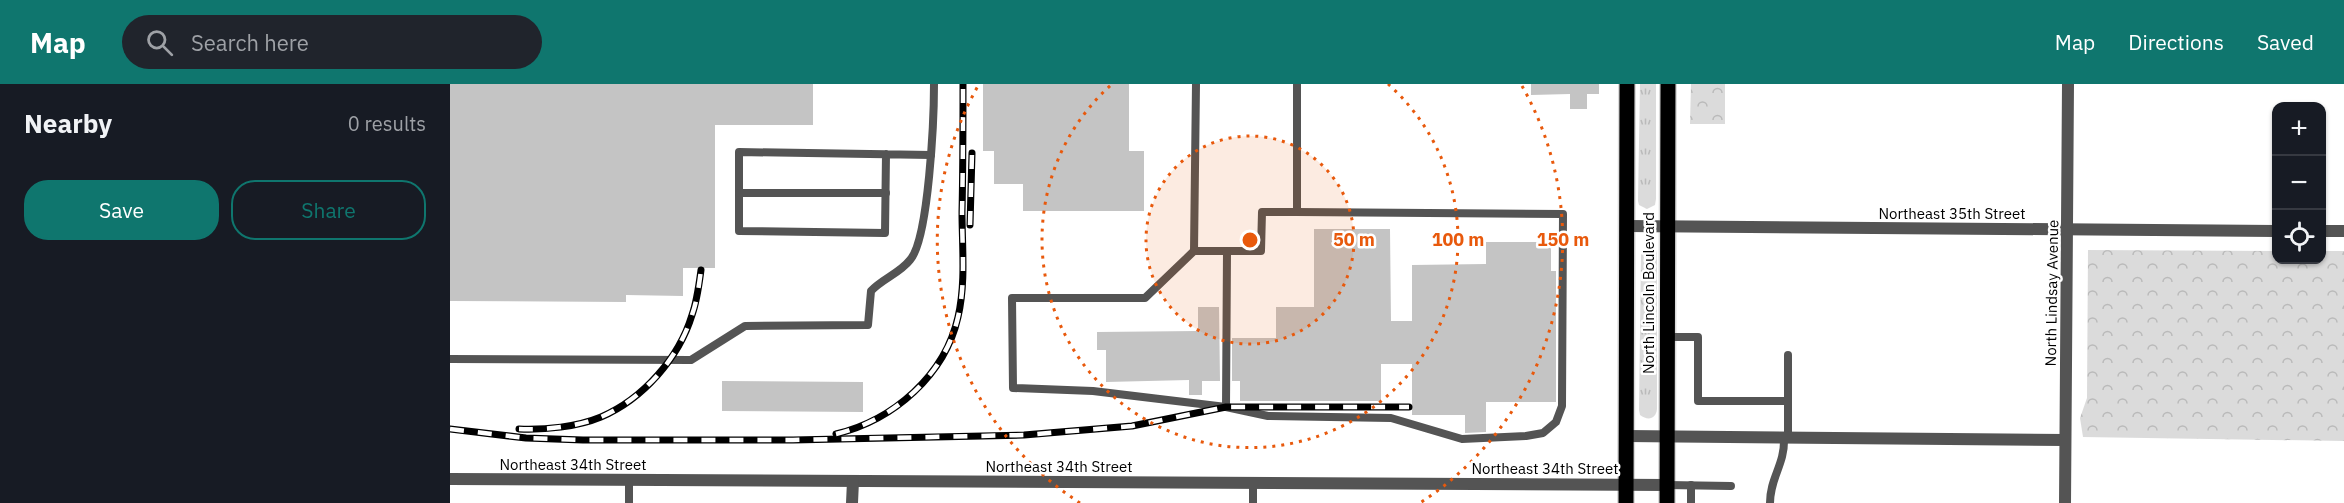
<!DOCTYPE html>
<meta charset="utf-8">
<style>
body{margin:0;font-family:"IBM Plex Sans",sans-serif;background:#20242c;color:#f1f3f6}
.controls{position:absolute;right:18px;top:18px;display:grid;overflow:hidden;border-radius:12px;box-shadow:0 2px 4px #0004}
.controls button{width:54px;height:54px;display:grid;place-items:center;padding:0;border:0;border-bottom:2px solid #363941;background:#171b24;color:#f1f3f6;font:30px sans-serif}
.list{margin:0;padding:0;list-style:none}
h2{display:flex;justify-content:space-between;align-items:center;height:78px;margin:0;padding:0 24px;font-size:26px}
h2 small{font-size:20px;font-weight:400;color:#9ea1a6}
.actions{display:flex;gap:12px;padding:18px 24px}
.actions a{flex:1;padding:14px 0;border:2px solid #0f766e;border-radius:24px;text-align:center;font-size:21px;color:#0f766e}
.actions .main{background:#0f766e;color:#fff}
.icon{flex:none;width:33px;height:33px;fill:none;stroke:currentColor;stroke-width:2;stroke-linecap:round;stroke-linejoin:round}
.map{position:relative;flex:none;width:1894px;height:419px;overflow:hidden}
header{display:flex;align-items:center;gap:36px;box-sizing:border-box;height:84px;padding:0 30px;background:#0f766e;color:#fff}
header strong{font-size:28px}
nav{display:flex;gap:33px;margin-inline-start:auto;font-size:21px}
.search{width:420px;height:54px;background:#20242c;display:flex;align-items:center;gap:15px;box-sizing:border-box;padding:0 21px;border-radius:33px;color:#9ea1a6;font-size:22px}
main{display:flex}
aside{flex:1;background:#171b24}
.map>svg:first-child{display:block}
</style>
<header>
<strong>Map</strong>
<div class="search"><svg class="icon" aria-label="search" viewBox="0 0 24 24"><circle cx="10" cy="10" r="6"/><path d="M15 15l6 6"/></svg>Search here</div>
<nav><a>Map</a><a>Directions</a><a>Saved</a></nav>
</header>
<main>
<aside>
<h2>Nearby<small>0 results</small></h2>
<ul class="list">
</ul>
<div class="actions"><a class="main">Save</a><a>Share</a></div>
</aside>
<div class="map">
<svg width="1894" height="419" viewBox="0 0 1894 419">
<defs>
<pattern id="grass-tufts" width="24" height="20" patternUnits="userSpaceOnUse" patternTransform="scale(1.5)"><rect width="24" height="20" fill="#dbdbdb"/><path d="M3 7l-1-3M5 7V3M7 7l1-3M15 17l-1-3M17 17v-4M19 17l1-3" fill="none" stroke="#bababa"/></pattern>
<pattern id="park-crowns" width="20" height="18" patternUnits="userSpaceOnUse" patternTransform="scale(1.5)"><rect width="20" height="18" fill="#dbdbdb"/><path d="M2 6a3 3 0 1 1 6 0M12 15a3 3 0 1 1 6 0" fill="none" stroke="#bababa"/></pattern>
</defs>
<rect width="100%" height="100%" fill="#fff"/>
<g fill="url(#grass-tufts)">
<path d="M1190,0H1206V115L1205,121L1197,125L1189,121L1188,117Z"/>
<path d="M1196,163L1206,166L1207,170V325C1206,335 1198,337 1190,331L1189,326L1191,169Z"/>
</g>
<g fill="url(#park-crowns)">
<path d="M1241,0H1275V40H1240Z"/>
<path d="M1638,166L1826,167V176H1872V167H1894V357L1633,353L1630,334L1637,314Z"/>
</g>
<g fill="#c4c4c4">
<path d="M0,0H363V41H265V184H233V212L176,211V218L0,217Z"/>
<path d="M533,0H679V67H694V127H573V100H544V67H533Z"/>
<path d="M1081,0H1149V10H1137V25H1120V10L1081,11Z"/>
<path d="M864,145H940L941,237H962V181L1036,180V158H1101V187H1106V318H1036V348L1015,349V331H962V280H931V317H790V297H782V254H826V223H864Z"/>
<path d="M748,223H769L770,297H752V311H739V296L656,298V266H647V248L748,247Z"/>
<path d="M272,297L413,298V328L272,327Z"/>
</g>
<g fill="none" stroke-linecap="round" stroke-linejoin="round">
<defs>
<g id="primary">
<path d="M1176,419L1177,0"/>
<path d="M1217,419L1218,0"/>
</g>
</defs>
<use href="#primary" stroke="#dbdbdb" stroke-width="18"/>
<g stroke="#545454" stroke-width="8">
<path d="M746,0L744,167L695,214H562L563,304L643,307L776,323L818,332L941,334L1012,355L1076,352L1093,349L1106,338L1112,322L1113,130L847,128"/>
<path d="M436,70L435,149L289,147V68L481,71"/>
<path d="M289,109H436"/>
<path d="M744,167H811L812,128H847V0"/>
<path d="M1217,253H1248V317H1338"/>
<path d="M0,275L241,276L295,242L418,241L421,207C432,195 450,189 460,176C479,155 484,32 484,0"/>
<path d="M776,323L777,167"/>
<path d="M1338,354V271"/>
<path d="M179,396V419"/>
<path d="M803,399V419"/>
<path d="M1217,401L1281,402"/>
<path d="M1241,401V419"/>
<path d="M1320,419C1320,393 1335,381 1334,354"/>
</g>
<g stroke="#545454" stroke-width="12">
<path d="M1177,142L1826,147"/>
<path d="M1872,147H1894"/>
<path d="M1176,352L1615,356"/>
<path d="M0,395L1217,401"/>
<path d="M402,419L403,397"/>
<path d="M1615,419L1618,0"/>
</g>
<use href="#primary" stroke="#000" stroke-width="15"/>
<defs>
<g id="rail">
<path d="M520,141L522,69"/>
<path d="M0,345L76,354L133,356H343L574,351L682,342L776,323H959"/>
<path d="M69,345C95,346 127,343 151,333C193,315 229,274 242,231C247,217 249,201 251,186"/>
<path d="M386,350C444,336 495,291 508,233C516,199 512,162 512,128C513,85 513,43 513,0"/>
</g>
</defs>
<use href="#rail" stroke="#000" stroke-width="7"/>
<use href="#rail" stroke="#fff" stroke-width="4.5" stroke-dasharray="14" stroke-linecap="butt"/>
</g>
<circle cx="800" cy="156" r="104" fill="#e8590c" fill-opacity=".12"/>
<g fill="none" stroke="#e8590c" stroke-width="3" stroke-dasharray="3 6">
<circle cx="800" cy="156" r="104"/>
<path d="M938 0A208 208 0 1 1 662 0"/>
<path d="M630 419A313 313 0 0 1 528 2M1072 2A313 313 0 0 1 970 419"/>
</g>
<g text-anchor="middle" stroke-width="5" stroke-linejoin="round" paint-order="stroke">
<g font-size="15" fill="#000" stroke="#fff">
<text x="1502" y="135">Northeast 35th Street</text>
<text transform="translate(1199 209) rotate(-90)" y="5">North Lincoln Boulevard</text>
<text transform="translate(1602 209) rotate(-89)" y="5">North Lindsay Avenue</text>
<text x="123" y="386">Northeast 34th Street</text>
<text x="609" y="388">Northeast 34th Street</text>
<text x="1095" y="390">Northeast 34th Street</text>
</g>
</g>
<circle cx="800" cy="156" r="9" fill="#e8590c" stroke="#fff" stroke-width="3"/>
<g font-size="18" text-anchor="middle" font-weight="bold" fill="#e8590c" stroke="#fff" stroke-width="5" stroke-linejoin="round" paint-order="stroke">
<text x="904" y="162">50 m</text>
<text x="1008" y="162">100 m</text>
<text x="1113" y="162">150 m</text>
</g>
</svg>
<div class="controls">
<button>+</button>
<button>−</button>
<button><svg class="icon" aria-label="locate" viewBox="0 0 24 24"><circle cx="12" cy="12" r="6"/><path d="M12 2v4M12 18v4M2 12h4M18 12h4"/></svg></button>
</div>
</div>
</main>
